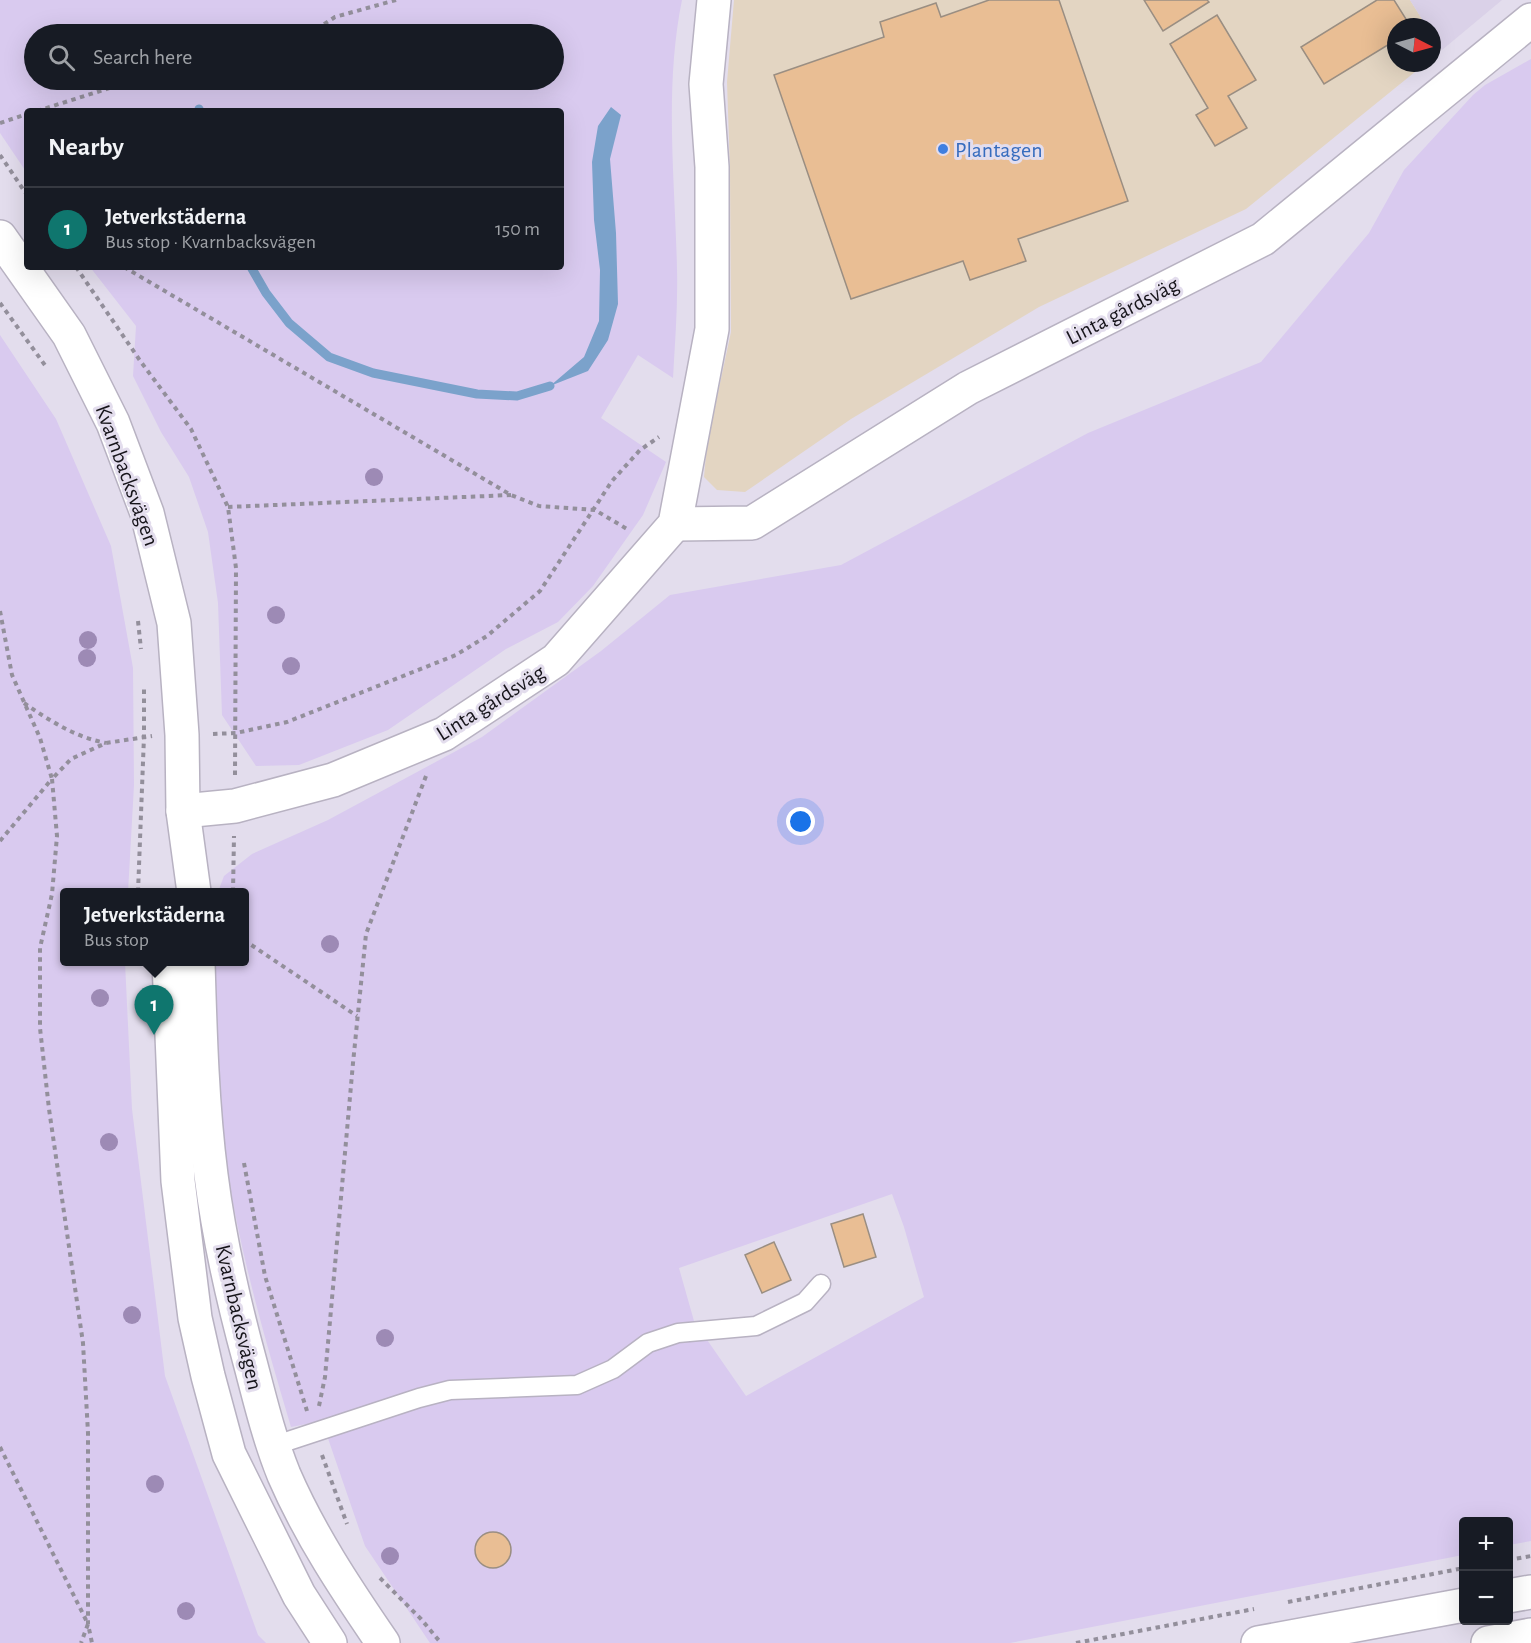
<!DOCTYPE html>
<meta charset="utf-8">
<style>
body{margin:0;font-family:"Alegreya Sans",sans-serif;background:#242831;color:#f1f3f6}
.controls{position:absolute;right:18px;bottom:18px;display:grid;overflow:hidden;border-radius:6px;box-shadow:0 6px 24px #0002}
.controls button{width:54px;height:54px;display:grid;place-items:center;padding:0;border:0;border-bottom:2px solid #363941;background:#171b24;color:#f1f3f6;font:30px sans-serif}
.compass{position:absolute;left:1387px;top:18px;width:54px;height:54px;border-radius:50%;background:#171b24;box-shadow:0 6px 24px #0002;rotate:96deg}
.you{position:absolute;left:801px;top:822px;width:21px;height:21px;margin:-15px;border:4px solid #fff;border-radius:50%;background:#1a73e8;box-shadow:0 0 0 9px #1a73e833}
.badge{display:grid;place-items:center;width:39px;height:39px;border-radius:50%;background:#0f766e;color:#fff;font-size:20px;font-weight:700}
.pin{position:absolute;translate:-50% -50px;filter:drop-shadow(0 2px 3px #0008)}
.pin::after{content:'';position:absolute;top:32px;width:21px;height:18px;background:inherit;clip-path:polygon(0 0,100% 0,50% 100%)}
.popup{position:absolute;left:60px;top:888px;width:189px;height:78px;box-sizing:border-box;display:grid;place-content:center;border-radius:6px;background:#171b24;filter:drop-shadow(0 2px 4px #0005);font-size:20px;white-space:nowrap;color:#9ea1a6}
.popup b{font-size:22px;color:#f1f3f6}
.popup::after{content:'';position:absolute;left:50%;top:100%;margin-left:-12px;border:12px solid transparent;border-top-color:#171b24}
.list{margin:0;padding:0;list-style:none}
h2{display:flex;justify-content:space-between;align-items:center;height:78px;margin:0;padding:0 24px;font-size:26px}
h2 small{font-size:20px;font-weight:400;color:#9ea1a6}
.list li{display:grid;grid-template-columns:39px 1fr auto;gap:18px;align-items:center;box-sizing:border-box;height:84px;padding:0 24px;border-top:2px solid #363941}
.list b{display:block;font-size:22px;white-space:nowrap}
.list p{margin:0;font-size:20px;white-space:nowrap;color:#9ea1a6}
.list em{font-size:20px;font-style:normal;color:#9ea1a6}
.icon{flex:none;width:33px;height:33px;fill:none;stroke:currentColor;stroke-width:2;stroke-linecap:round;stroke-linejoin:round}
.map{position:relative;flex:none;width:1531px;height:1643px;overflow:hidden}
.search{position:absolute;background:#171b24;box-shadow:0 6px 24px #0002;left:24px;top:24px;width:540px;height:66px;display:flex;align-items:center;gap:15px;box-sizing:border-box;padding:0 21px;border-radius:33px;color:#9ea1a6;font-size:22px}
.panel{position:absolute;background:#171b24;box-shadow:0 6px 24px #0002;left:24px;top:108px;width:540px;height:162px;border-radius:6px}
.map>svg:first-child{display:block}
</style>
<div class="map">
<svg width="1531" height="1643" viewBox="0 0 1531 1643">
<rect width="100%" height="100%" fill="#e3dded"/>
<path fill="#e3d5c2" d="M734,0H1410L1427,27H1396V63H1426L1246,209L1039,307L851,419L745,492L717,490L704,477L707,444L731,332L730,170L727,82Z"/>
<path fill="#dad1e8" d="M1410,0H1502L1442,50L1432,35V27H1427Z"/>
<g fill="#d9caef" fill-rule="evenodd">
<path d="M0,0H682C664,88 675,180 677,269C678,305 675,342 673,378L638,355L601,418L666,462L643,515L593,586L558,622L506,649L388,730L299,765L256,766L222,715L218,603L208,532L189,477L161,432L133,376L136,326L90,267H561V111H27V173L0,133ZM34,34H554V80H34Z"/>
<path d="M1531,59V1541L1509,1545L1508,1522H1464L1463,1555L1010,1643H430L365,1546L322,1421L291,1427C267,1346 243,1264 229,1180C216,1110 216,1033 212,962H244V892H218L224,876L252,854L328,820L482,737L601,651L670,595L841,565L1088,433L1261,362L1369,233L1404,170L1473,95L1485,85ZM892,1194L904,1227L924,1297L746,1396L694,1321L679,1268Z"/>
<path d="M0,335L56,419L111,546L133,668L134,785L128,892H64V962H125L132,1109L165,1376L258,1635L266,1643H0Z"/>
</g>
<path fill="#7ba2cb" d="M611,107L621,115L610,159L616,233L618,304L608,340L588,371L550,386L584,357L599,321L600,270L594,220L592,162L598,126Z"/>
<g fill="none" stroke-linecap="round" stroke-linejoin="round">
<g stroke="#7ba2cb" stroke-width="9">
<path d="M199,109L200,111"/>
<path d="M251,267L266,293L289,323L329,357L373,373L477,394L517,396L550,386"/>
</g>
</g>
<g fill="#e9be94" stroke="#9a8e82" stroke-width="1.5">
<path d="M989,0H1059L1128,201L1018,239L1026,261L970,280L963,261L851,299L774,75L884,37L880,22L936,3L941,17Z"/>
<path d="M1144,0H1207L1209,2L1163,31Z"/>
<path d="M1377,0H1394L1411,27H1396V40L1324,84L1301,47Z"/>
<path d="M1217,15L1256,80L1228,96L1247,128L1215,146L1196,115L1208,108L1170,44Z"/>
<path d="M863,1214L876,1257L844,1267L831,1224Z"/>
<path d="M774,1242L791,1280L762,1293L745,1255Z"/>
<circle cx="493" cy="1550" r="18"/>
</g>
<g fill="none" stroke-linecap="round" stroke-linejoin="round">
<defs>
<path id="service" d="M273,1446L419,1398L450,1390L577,1385L613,1369L648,1343L678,1333L756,1326L805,1302L821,1284"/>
<g id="minor">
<path d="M675,524L752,523L968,388L1263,239L1531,20"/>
<path d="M183,811L235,806L333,780L444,734L556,660L675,524L712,329V167L706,84L714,0"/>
</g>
<g id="tertiary">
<path d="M0,237L69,335L113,423L147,513L174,623L182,735L183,811L194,892"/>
<path d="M169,962L178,1181L195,1318L208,1376L229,1454L299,1595L330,1643"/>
<path d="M198,962C200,1032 202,1105 211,1175C219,1238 233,1300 250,1362C260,1400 269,1438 284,1475C310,1535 346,1589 383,1643"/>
</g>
<g id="primary">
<path d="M1508,1596L1531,1592"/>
<path d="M1258,1643L1464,1605"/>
<path d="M1488,1643L1531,1635"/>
</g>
</defs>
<use href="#service" stroke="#b8b2c2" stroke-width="21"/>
<use href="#minor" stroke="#b8b2c2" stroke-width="36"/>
<use href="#tertiary" stroke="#b8b2c2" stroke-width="36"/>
<use href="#primary" stroke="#b8b2c2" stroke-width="36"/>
<g stroke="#938f9b" stroke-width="4" stroke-dasharray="4.5 4.5" stroke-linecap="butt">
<path d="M309,34L335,17L396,0"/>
<path d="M37,111L135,80"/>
<path d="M0,123L27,114"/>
<path d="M0,155L27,195"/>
<path d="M76,267L141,362L191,429L228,507L236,568L235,775"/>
<path d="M124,267L511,495L539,506L595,510L627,529"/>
<path d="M0,303L47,368"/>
<path d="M228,507L511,495"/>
<path d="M0,611L12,675L40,738L52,779L71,759L106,743L152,736"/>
<path d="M138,621L141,649"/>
<path d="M24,703C50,721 75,737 106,743"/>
<path d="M213,734L236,733L287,722L456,655L487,636L540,591L612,481L640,450L659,437"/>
<path d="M52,779L57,836L52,894L40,948V1028L49,1109L83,1343L88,1433V1624L92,1643"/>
<path d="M0,841L51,780"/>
<path d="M138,892L144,736V686"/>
<path d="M233,892L234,836"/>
<path d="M244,940L357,1016"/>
<path d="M244,1163L265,1276L307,1411"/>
<path d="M319,1406L325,1377L353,1063L366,934L426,776"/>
<path d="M0,1447L88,1624L81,1643"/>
<path d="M322,1455L347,1524"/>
<path d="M1508,1560L1531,1556"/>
<path d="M380,1578L421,1619L441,1643"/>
<path d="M1288,1602L1464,1568"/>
<path d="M1076,1643L1254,1609"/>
</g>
<use href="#service" stroke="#fff" stroke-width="18"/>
<use href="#minor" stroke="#fff" stroke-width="33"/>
<use href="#tertiary" stroke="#fff" stroke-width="33"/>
<use href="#primary" stroke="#fff" stroke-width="33"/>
</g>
<g fill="#9d8ab5">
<circle cx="374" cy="477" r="9"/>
<circle cx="276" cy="615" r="9"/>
<circle cx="88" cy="640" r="9"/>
<circle cx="87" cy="658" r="9"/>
<circle cx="291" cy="666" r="9"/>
<circle cx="330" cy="944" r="9"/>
<circle cx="100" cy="998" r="9"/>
<circle cx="109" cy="1142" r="9"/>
<circle cx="132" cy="1315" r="9"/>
<circle cx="385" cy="1338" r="9"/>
<circle cx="155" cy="1484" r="9"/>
<circle cx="390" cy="1556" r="9"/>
<circle cx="186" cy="1611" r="9"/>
</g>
<circle fill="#3f7fe0" stroke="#e3dded" stroke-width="2" cx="943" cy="149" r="6"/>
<g text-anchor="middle" stroke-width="6" stroke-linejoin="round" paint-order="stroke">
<g font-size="22" fill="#366cbe" stroke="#e3dded" text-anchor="start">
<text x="955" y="157">Plantagen</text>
</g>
<g font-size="22" fill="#16141a" stroke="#e3dded">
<text transform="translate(1122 310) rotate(-27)" y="8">Linta gårdsväg</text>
<text transform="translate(128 475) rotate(70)" y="8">Kvarnbacksvägen</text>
<text transform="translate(490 702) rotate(-32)" y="8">Linta gårdsväg</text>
<text transform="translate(240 1317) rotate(77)" y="8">Kvarnbacksvägen</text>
</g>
</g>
</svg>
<div class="controls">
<button>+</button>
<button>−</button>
</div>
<svg class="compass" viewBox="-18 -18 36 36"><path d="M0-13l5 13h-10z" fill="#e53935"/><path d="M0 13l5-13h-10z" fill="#9ea1a6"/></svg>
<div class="you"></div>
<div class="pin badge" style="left:154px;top:1035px">1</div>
<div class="popup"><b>Jetverkstäderna</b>Bus stop</div>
<div class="search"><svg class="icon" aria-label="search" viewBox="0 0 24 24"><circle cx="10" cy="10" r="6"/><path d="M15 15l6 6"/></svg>Search here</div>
<section class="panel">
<h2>Nearby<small></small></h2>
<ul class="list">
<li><span class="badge">1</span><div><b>Jetverkstäderna</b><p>Bus stop · Kvarnbacksvägen</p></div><em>150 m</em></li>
</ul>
</section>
</div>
